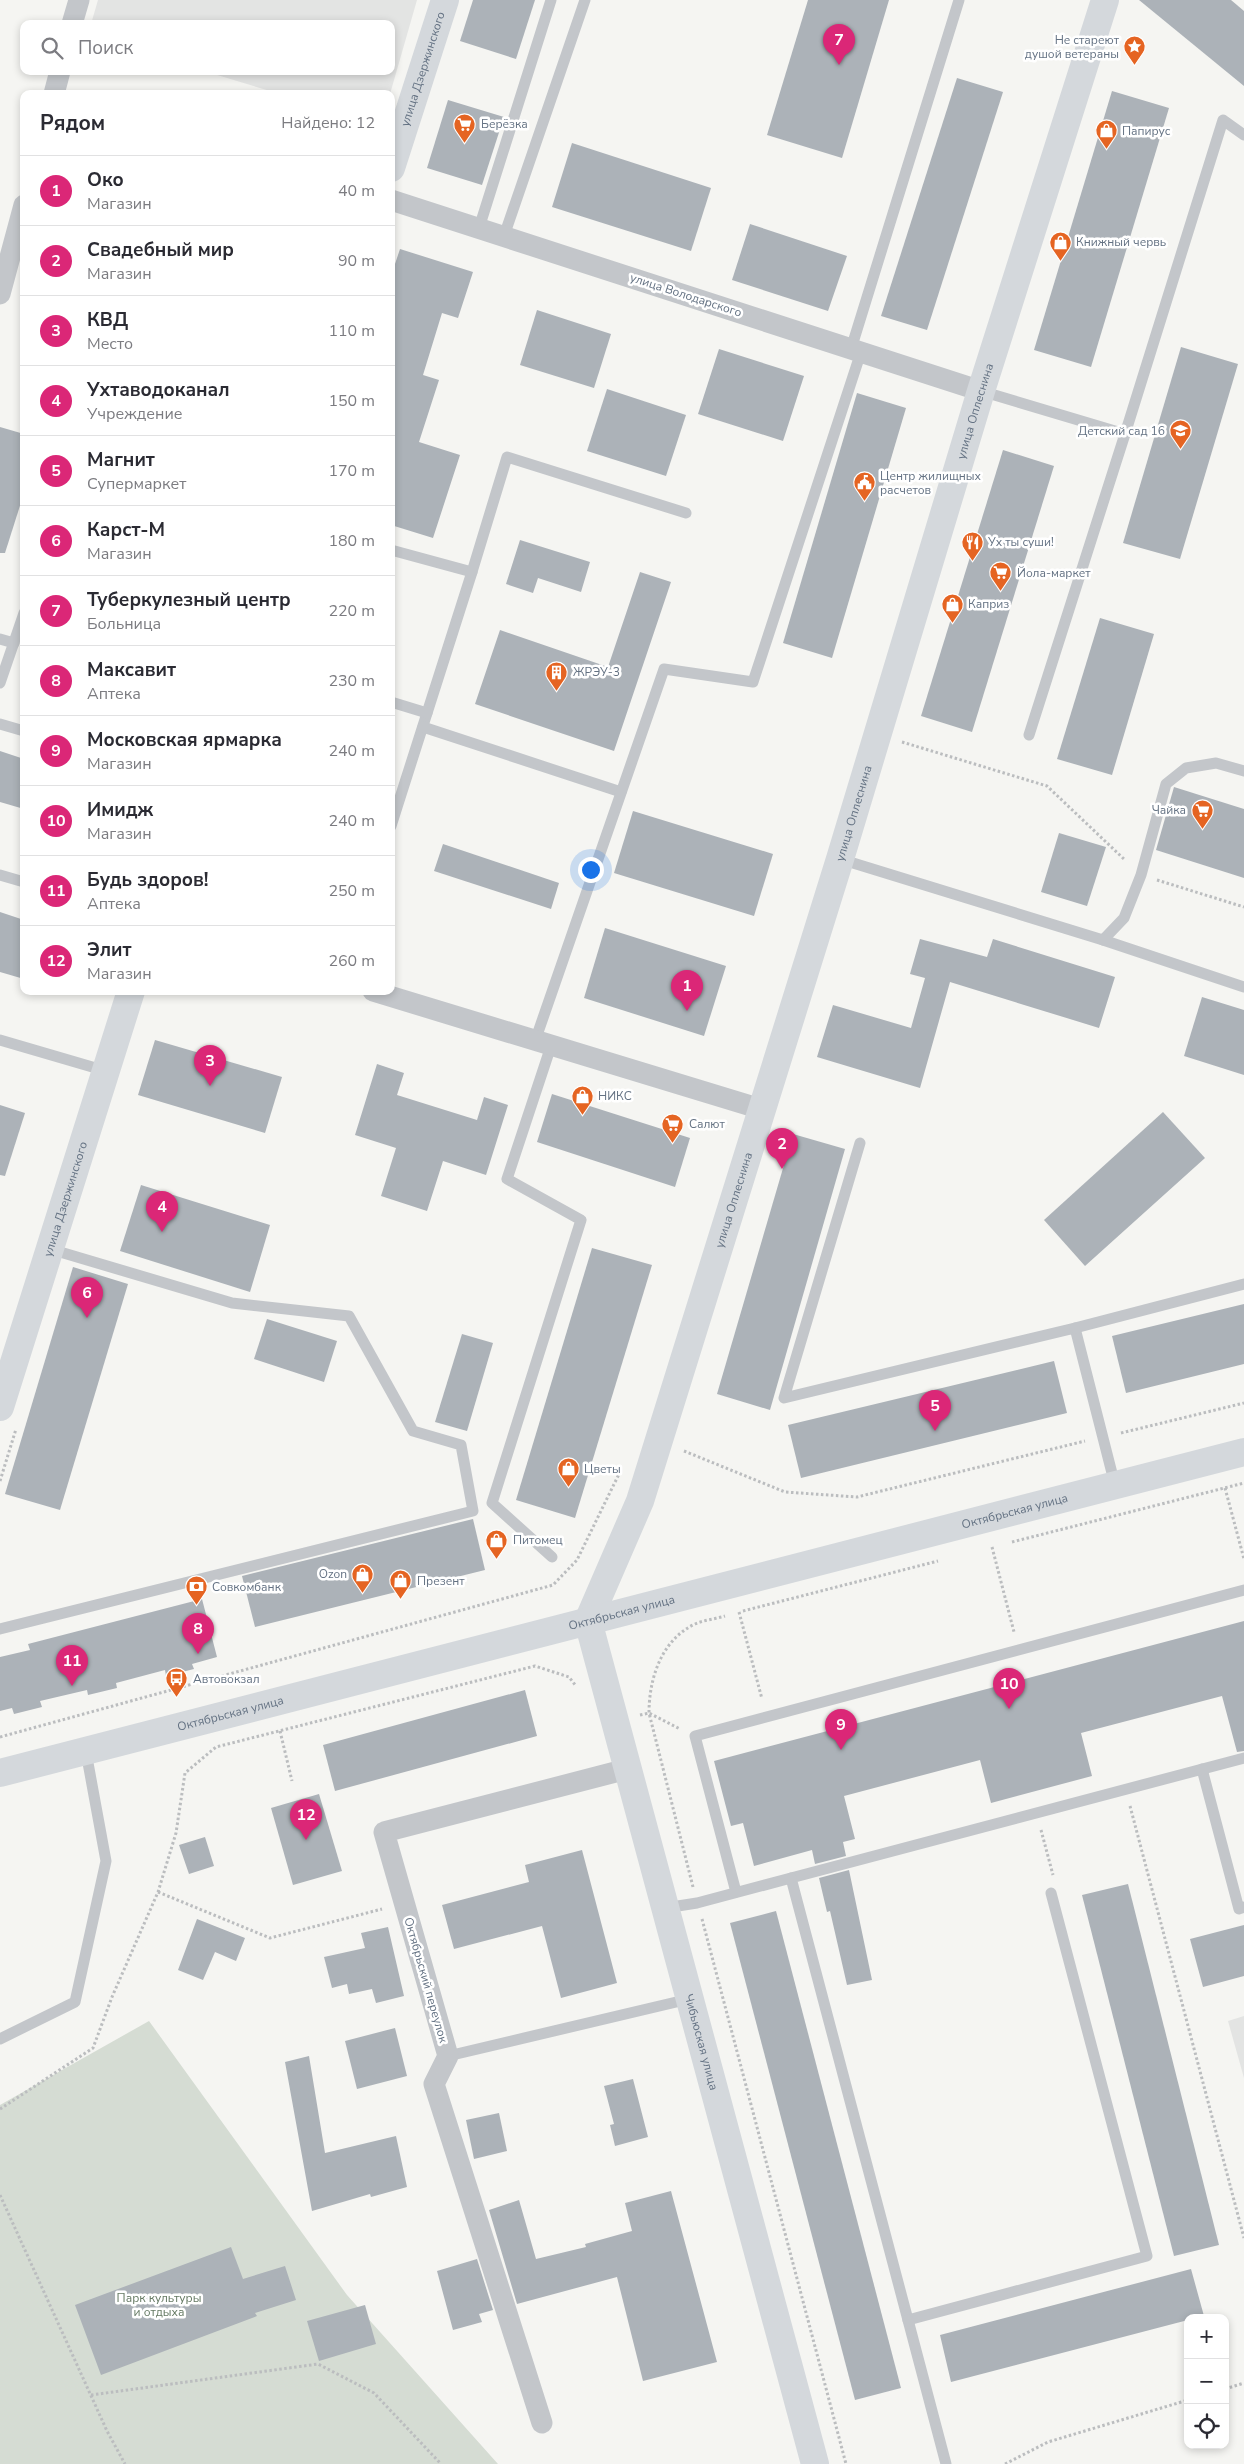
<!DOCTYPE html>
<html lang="ru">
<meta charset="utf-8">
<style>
body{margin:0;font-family:"Nunito Sans",sans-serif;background:#f7f7f7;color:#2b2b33}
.controls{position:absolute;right:15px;bottom:15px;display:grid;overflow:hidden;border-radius:10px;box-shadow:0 2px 8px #0003}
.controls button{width:45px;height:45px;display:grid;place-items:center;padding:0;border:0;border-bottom:1px solid #e1e1e2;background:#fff;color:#2b2b33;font:25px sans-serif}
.you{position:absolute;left:590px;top:869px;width:18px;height:18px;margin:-12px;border:4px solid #fff;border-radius:50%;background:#1a73e8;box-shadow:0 0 0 8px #1a73e833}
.badge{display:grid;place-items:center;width:32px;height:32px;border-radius:50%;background:#db2777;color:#fff;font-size:16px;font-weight:700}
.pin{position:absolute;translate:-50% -41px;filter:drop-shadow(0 1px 2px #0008)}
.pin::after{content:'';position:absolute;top:26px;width:18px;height:15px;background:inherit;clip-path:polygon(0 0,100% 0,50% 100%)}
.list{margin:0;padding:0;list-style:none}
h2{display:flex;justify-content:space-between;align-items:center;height:65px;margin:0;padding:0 20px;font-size:21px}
h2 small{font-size:16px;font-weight:400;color:#7c7c81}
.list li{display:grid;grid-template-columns:32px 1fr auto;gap:15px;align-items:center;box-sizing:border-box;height:70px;padding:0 20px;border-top:1px solid #e1e1e2}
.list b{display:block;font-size:19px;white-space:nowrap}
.list p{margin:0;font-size:16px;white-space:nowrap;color:#7c7c81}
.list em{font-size:16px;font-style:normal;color:#7c7c81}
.icon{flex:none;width:28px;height:28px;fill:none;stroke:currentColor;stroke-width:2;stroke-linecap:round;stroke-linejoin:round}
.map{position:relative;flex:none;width:1244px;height:2464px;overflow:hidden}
.search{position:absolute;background:#fff;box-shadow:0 2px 8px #0003;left:20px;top:20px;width:375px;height:55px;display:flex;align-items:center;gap:12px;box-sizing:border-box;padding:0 18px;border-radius:10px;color:#7c7c81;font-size:19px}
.panel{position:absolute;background:#fff;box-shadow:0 2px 8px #0003;left:20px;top:90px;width:375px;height:905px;border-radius:10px}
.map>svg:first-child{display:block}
</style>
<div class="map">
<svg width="1244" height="2464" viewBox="0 0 1244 2464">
<rect width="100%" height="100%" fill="#f5f5f2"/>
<g fill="#e3e4e3">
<path d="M98,0H417L390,94H280L204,71H391V24H91Z"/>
<path d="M1244,2016V2078L1228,2021Z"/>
</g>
<path fill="#d5dcd3" d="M149,2021L347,2295L498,2464H0V2105Z"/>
<g fill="#acb2b8">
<path d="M473,0H535L516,59L460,41Z"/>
<path d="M808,0H889L842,158L767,135Z"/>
<path d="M1139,0H1231L1244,11V86Z"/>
<path d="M957,78L1003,92L927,330L881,316Z"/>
<path d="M1112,91L1169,108L1091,367L1034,350Z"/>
<path d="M448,100L504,117L482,185L427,168Z"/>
<path d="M572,143L711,188L691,251L552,207Z"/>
<path d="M750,224L847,256L828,311L732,280Z"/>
<path d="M400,249L473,272L458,318L442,313L423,375L439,380L419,442L460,455L433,538L391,525V276Z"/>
<path d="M537,310L611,334L594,388L520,365Z"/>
<path d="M1181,347L1238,364L1180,559L1123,543Z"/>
<path d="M719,349L804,376L783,441L698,414Z"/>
<path d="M607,389L686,415L666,476L587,451Z"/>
<path d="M857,393L906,408L832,658L783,643Z"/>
<path d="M0,427L24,434V493L5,553H0Z"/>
<path d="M1003,450L1054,466L972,732L921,716Z"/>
<path d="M520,540L590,562L581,592L538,578L533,593L506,584Z"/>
<path d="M640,572L671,582L614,751L475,704L500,630L608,667Z"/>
<path d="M1100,618L1154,634L1112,775L1057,759Z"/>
<path d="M0,751L24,759V809L0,802Z"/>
<path d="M1174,787L1244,809V878L1156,850Z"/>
<path d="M633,811L773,854L754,916L614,873Z"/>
<path d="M1059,833L1106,847L1087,906L1041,892Z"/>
<path d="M443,844L559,883L551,909L434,871Z"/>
<path d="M0,912L24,920V979L0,972Z"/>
<path d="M605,928L726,966L704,1036L584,998Z"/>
<path d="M920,939L987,957L993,939L1115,977L1099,1028L950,982L920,1088L817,1057L833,1005L911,1028L925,978L910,974Z"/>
<path d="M1202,997L1244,1010V1075L1184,1056Z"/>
<path d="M155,1040L282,1077L265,1133L138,1095Z"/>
<path d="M377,1064L404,1073L397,1095L477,1120L484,1097L508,1105L486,1175L443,1161L427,1211L381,1196L396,1148L355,1135Z"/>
<path d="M552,1094L690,1138L675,1187L537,1142Z"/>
<path d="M0,1105L25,1113L5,1176L0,1175Z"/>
<path d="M1163,1112L1205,1158L1085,1266L1044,1220Z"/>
<path d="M793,1134L845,1149L770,1410L717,1394Z"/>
<path d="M141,1185L270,1225L250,1292L120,1251Z"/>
<path d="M592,1248L652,1265L575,1518L516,1500Z"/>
<path d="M73,1267L128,1284L60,1510L5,1494Z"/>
<path d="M1244,1304V1364L1126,1393L1112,1336Z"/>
<path d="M267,1319L337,1341L324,1382L254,1359Z"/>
<path d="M462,1334L493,1343L467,1431L435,1422Z"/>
<path d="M1054,1361L1067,1413L801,1478L788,1425Z"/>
<path d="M473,1519L485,1570L255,1627L242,1576Z"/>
<path d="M202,1599L217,1657L192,1664L194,1669L166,1676L165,1670L116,1683L117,1688L88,1695L87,1690L40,1701L42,1707L14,1714L12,1708L0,1711V1657L30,1650L28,1644Z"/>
<path d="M1244,1621V1751L1237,1752L1222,1696L1081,1733L1092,1776L991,1803L980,1760L844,1796L855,1839L843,1842L846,1856L815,1864L812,1850L754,1866L743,1823L731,1826L714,1761Z"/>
<path d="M525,1690L537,1736L335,1791L323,1745Z"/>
<path d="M319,1794L342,1871L293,1885L271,1808Z"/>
<path d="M205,1837L214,1866L189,1874L179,1845Z"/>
<path d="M582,1850L617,1983L561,1998L542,1926L454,1949L442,1905L529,1882L525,1865Z"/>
<path d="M849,1870L872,1980L847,1985L830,1911L827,1912L819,1878Z"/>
<path d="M1128,1884L1219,2245L1174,2256L1082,1895Z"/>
<path d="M776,1911L901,2388L855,2400L730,1923Z"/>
<path d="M197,1919L245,1938L236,1961L215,1952L203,1980L178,1970Z"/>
<path d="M1244,1925V1976L1203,1987L1190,1939Z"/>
<path d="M388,1927L404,1996L376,2003L372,1989L349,1994L347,1984L332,1988L324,1957L365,1948L361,1933Z"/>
<path d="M395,2028L407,2076L357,2089L345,2041Z"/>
<path d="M309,2056L325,2153L396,2136L407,2187L371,2197L370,2194L312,2211L285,2062Z"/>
<path d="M633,2079L648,2137L615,2146L610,2125L614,2124L604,2086Z"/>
<path d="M499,2113L507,2151L474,2159L466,2120Z"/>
<path d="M671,2191L717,2362L643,2381L617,2277L517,2304L489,2210L519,2200L536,2259L586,2247L585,2244L632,2231L625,2203Z"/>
<path d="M231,2247L243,2279L285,2266L296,2300L255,2313L257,2316L101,2375L75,2305Z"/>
<path d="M477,2259L493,2310L479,2314L482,2322L453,2330L437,2271Z"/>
<path d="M1191,2269L1204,2316L1188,2318V2320L951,2382L940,2335Z"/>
<path d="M365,2305L376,2344L319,2361L307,2321Z"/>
</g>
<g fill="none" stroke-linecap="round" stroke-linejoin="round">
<g stroke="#bbbdbf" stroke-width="3" stroke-dasharray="2.5 2.5" stroke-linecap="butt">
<path d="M902,742L1047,786L1125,860"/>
<path d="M1157,880L1244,907"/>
<path d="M1121,1433L1244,1403"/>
<path d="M684,1451L785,1492L857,1497L1085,1441"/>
<path d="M0,1481L16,1429"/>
<path d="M1225,1488L1244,1559"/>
<path d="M1012,1542L1244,1483"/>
<path d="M992,1547L1014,1632"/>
<path d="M743,1611L938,1561"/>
<path d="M739,1612L762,1699"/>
<path d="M640,1715L649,1713L680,1729"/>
<path d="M280,1731L292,1781"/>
<path d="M0,1737L553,1585L577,1560L619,1474"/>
<path d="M1130,1806L1244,2238"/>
<path d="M1041,1830L1053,1875"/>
<path d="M693,1887L649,1713C649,1679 661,1640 695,1624C704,1620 715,1619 725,1616"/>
<path d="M158,1892L270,1938L382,1909"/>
<path d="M702,1919L846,2464"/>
<path d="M0,2109L93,2048L112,1997L158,1892L176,1833L185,1773L216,1747L535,1666L569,1677L576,1686"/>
<path d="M0,2195L107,2431L125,2464"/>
<path d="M1225,2389L1244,2383"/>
<path d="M91,2395L318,2364L374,2393L441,2464"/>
<path d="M1005,2464L1048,2442L1188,2400"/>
</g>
<g stroke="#c3c6ca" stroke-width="11">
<path d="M479,228L551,0"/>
<path d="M504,236L585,0"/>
<path d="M851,349L959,0"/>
<path d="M981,391L1125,434L1223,120L1244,135"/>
<path d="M391,550L472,572L391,826"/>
<path d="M472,572L507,457L686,513"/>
<path d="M0,639L14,643"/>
<path d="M0,683L24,613"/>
<path d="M391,702L427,713"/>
<path d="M0,724L24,731"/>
<path d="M423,727L621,792"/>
<path d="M1029,735L1125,434"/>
<path d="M840,859L1103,940L1124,918L1141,875L1166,784L1186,768L1216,763L1244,771"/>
<path d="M0,875L24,882"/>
<path d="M1103,940L1244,987"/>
<path d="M0,1040L106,1071"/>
<path d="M535,1041L664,669L753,682L861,352"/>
<path d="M551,1046L507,1179L581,1220L492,1503L552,1557"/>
<path d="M860,1143L784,1398L1075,1328L1115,1485"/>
<path d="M1075,1328L1244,1284"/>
<path d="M0,1629L473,1511L461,1445L413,1431L349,1316L232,1303L50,1249"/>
<path d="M1202,1769L1239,1909L1244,1907"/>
<path d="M736,1892L695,1736L1244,1590"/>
<path d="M1051,1893L1147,2256L908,2320L791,1878L1244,1758"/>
<path d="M665,1908L697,1903L791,1878"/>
<path d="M0,2039L75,2002L106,1861L86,1752"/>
<path d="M448,2056L689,1999"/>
<path d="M908,2320L946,2464"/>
</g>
<g stroke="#c3c6ca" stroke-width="21">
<path d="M72,24L79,0"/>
<path d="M54,94L60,71"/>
<path d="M391,200L981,391"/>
<path d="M0,294L24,205"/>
<path d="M373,991L761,1109"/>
<path d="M542,2423L434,2084L448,2056L384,1832L627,1769"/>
</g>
<g stroke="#d4d8dc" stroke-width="28">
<path id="s1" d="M391,168L445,0"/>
<path id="s2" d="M0,1407L131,991"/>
<path id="s3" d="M588,1621L640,1501L840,859L981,391L1105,0"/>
<path id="s4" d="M588,1621L815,2464"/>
<path id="s5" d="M0,1773L1244,1452"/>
</g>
</g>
<defs>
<symbol id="sight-pin" viewBox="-11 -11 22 30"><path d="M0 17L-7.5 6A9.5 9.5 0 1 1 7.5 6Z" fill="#e56422" stroke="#fff"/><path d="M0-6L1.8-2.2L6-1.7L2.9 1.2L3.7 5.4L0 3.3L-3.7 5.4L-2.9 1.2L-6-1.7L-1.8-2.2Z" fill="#fff"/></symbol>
<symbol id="supermarket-pin" viewBox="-11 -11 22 30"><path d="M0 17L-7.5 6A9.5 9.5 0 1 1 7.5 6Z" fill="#e56422" stroke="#fff"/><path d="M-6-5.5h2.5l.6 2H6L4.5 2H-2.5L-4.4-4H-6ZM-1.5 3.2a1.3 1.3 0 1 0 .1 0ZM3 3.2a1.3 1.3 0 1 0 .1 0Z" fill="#fff"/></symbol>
<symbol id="shop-pin" viewBox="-11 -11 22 30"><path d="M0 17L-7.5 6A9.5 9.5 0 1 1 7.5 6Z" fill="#e56422" stroke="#fff"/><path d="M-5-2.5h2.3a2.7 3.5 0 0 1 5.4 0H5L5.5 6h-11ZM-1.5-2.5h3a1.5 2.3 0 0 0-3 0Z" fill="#fff"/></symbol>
<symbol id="school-pin" viewBox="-11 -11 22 30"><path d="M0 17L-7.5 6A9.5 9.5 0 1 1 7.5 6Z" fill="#e56422" stroke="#fff"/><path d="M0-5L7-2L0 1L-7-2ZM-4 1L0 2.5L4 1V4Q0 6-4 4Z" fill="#fff"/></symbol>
<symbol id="civic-pin" viewBox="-11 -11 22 30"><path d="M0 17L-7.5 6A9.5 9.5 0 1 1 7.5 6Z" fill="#e56422" stroke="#fff"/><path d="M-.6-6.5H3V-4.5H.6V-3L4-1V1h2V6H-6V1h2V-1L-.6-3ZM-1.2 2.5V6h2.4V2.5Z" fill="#fff"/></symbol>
<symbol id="restaurant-pin" viewBox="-11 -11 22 30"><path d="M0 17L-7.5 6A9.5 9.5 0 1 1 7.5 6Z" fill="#e56422" stroke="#fff"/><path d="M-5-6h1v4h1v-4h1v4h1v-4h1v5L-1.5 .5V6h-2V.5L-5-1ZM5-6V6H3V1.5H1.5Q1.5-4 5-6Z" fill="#fff"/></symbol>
<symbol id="building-pin" viewBox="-11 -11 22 30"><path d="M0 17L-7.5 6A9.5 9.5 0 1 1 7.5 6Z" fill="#e56422" stroke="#fff"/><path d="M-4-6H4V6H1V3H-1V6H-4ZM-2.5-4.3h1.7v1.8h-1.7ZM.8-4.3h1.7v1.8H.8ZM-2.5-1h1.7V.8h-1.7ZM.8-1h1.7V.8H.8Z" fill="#fff"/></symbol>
<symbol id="bank-pin" viewBox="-11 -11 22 30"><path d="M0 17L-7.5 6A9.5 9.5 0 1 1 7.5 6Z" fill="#e56422" stroke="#fff"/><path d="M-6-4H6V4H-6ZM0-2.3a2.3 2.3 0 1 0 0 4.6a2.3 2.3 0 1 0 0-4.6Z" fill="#fff"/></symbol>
<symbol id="bus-pin" viewBox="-11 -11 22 30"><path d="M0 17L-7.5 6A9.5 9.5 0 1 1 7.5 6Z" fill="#e56422" stroke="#fff"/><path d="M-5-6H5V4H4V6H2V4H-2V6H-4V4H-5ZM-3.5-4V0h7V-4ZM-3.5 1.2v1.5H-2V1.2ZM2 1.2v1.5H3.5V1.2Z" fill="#fff"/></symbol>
</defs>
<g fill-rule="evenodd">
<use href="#sight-pin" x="1122" y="34" width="25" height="34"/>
<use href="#supermarket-pin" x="452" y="112" width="25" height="34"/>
<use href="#shop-pin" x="1094" y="118" width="25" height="34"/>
<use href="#shop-pin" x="1048" y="230" width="25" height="34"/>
<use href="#school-pin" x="1168" y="418" width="25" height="34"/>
<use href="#civic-pin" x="852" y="470" width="25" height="34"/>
<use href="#restaurant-pin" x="960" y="530" width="25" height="34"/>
<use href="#supermarket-pin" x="988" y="560" width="25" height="34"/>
<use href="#shop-pin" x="940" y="592" width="25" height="34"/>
<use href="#building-pin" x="544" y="660" width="25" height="34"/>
<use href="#supermarket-pin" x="1190" y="798" width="25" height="34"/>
<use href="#shop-pin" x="570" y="1084" width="25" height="34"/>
<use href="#supermarket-pin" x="660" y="1112" width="25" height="34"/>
<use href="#shop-pin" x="556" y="1456" width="25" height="34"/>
<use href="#shop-pin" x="484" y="1528" width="25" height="34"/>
<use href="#shop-pin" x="350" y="1562" width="25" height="34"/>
<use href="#shop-pin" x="388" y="1568" width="25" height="34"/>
<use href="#bank-pin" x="184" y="1574" width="25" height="34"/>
<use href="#bus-pin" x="164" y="1666" width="25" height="34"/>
</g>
<g text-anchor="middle" stroke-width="5" stroke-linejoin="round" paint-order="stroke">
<g font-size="12" fill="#647283" stroke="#fff" text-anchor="start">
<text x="1119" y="44" text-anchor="end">Не стареют<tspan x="1119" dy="14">душой ветераны</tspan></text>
<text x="481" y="128">Берёзка</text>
<text x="1122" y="135">Папирус</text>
<text x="1076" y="246">Книжный червь</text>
<text x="1165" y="435" text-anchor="end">Детский сад 16</text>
<text x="880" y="480">Центр жилищных<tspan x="880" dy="14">расчетов</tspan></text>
<text x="988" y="546">Ух ты суши!</text>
<text x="1017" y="577">Йола-маркет</text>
<text x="968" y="608">Каприз</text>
<text x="573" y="676">ЖРЭУ-3</text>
<text x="1186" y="814" text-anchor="end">Чайка</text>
<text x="598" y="1100">НИКС</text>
<text x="689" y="1128">Салют</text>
<text x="584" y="1473">Цветы</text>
<text x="513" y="1544">Питомец</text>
<text x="347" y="1578" text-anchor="end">Ozon</text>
<text x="417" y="1585">Презент</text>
<text x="212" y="1591">Совкомбанк</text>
<text x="193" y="1683">Автовокзал</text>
</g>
<g font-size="12" fill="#647283" stroke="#fff">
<text dy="4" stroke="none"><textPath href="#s1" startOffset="104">улица Дзержинского</textPath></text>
<text transform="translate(686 295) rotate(18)" y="4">улица Володарского</text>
<text dy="4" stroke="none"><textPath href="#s3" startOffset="1271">улица Оплеснина</textPath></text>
<text dy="4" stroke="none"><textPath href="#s3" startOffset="851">улица Оплеснина</textPath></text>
<text dy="4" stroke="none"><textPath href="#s2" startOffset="218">улица Дзержинского</textPath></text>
<text dy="4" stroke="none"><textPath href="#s3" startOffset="446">улица Оплеснина</textPath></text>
<text dy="4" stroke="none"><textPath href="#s5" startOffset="1048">Октябрьская улица</textPath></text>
<text dy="4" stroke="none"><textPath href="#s5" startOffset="642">Октябрьская улица</textPath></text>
<text dy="4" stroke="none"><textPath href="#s5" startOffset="238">Октябрьская улица</textPath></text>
<text transform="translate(426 1980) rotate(74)" y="4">Октябрьский переулок</text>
<text dy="4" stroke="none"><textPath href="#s4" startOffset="436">Чибьюская улица</textPath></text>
</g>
<g font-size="12" fill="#657a63" stroke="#fff">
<text x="159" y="2302">Парк культуры<tspan x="159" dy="14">и отдыха</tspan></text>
</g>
</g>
</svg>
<div class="controls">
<button>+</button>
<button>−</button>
<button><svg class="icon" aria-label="locate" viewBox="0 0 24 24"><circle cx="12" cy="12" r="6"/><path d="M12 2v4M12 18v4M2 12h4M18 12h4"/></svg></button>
</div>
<div class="you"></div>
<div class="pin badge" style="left:687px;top:1011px">1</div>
<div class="pin badge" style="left:782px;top:1169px">2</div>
<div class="pin badge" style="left:210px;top:1086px">3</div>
<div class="pin badge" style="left:162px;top:1232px">4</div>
<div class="pin badge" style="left:935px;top:1431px">5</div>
<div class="pin badge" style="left:87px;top:1318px">6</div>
<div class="pin badge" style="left:839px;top:65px">7</div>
<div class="pin badge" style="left:198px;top:1654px">8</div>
<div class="pin badge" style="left:841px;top:1750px">9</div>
<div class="pin badge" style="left:1009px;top:1709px">10</div>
<div class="pin badge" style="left:72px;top:1686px">11</div>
<div class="pin badge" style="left:306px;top:1840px">12</div>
<div class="search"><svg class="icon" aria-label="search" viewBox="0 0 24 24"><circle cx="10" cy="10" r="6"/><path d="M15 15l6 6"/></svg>Поиск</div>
<section class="panel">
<h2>Рядом<small>Найдено: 12</small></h2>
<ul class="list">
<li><span class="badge">1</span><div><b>Око</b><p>Магазин</p></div><em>40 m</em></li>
<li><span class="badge">2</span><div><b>Свадебный мир</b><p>Магазин</p></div><em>90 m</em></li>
<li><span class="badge">3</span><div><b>КВД</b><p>Место</p></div><em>110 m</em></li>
<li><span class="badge">4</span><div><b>Ухтаводоканал</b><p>Учреждение</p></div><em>150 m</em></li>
<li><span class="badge">5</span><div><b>Магнит</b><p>Супермаркет</p></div><em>170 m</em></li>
<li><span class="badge">6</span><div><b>Карст-М</b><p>Магазин</p></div><em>180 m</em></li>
<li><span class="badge">7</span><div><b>Туберкулезный центр</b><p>Больница</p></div><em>220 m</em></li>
<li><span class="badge">8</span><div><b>Максавит</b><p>Аптека</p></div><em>230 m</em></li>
<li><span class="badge">9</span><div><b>Московская ярмарка</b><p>Магазин</p></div><em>240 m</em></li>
<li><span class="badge">10</span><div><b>Имидж</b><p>Магазин</p></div><em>240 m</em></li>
<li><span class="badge">11</span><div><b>Будь здоров!</b><p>Аптека</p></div><em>250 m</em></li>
<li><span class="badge">12</span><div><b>Элит</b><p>Магазин</p></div><em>260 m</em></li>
</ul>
</section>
</div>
